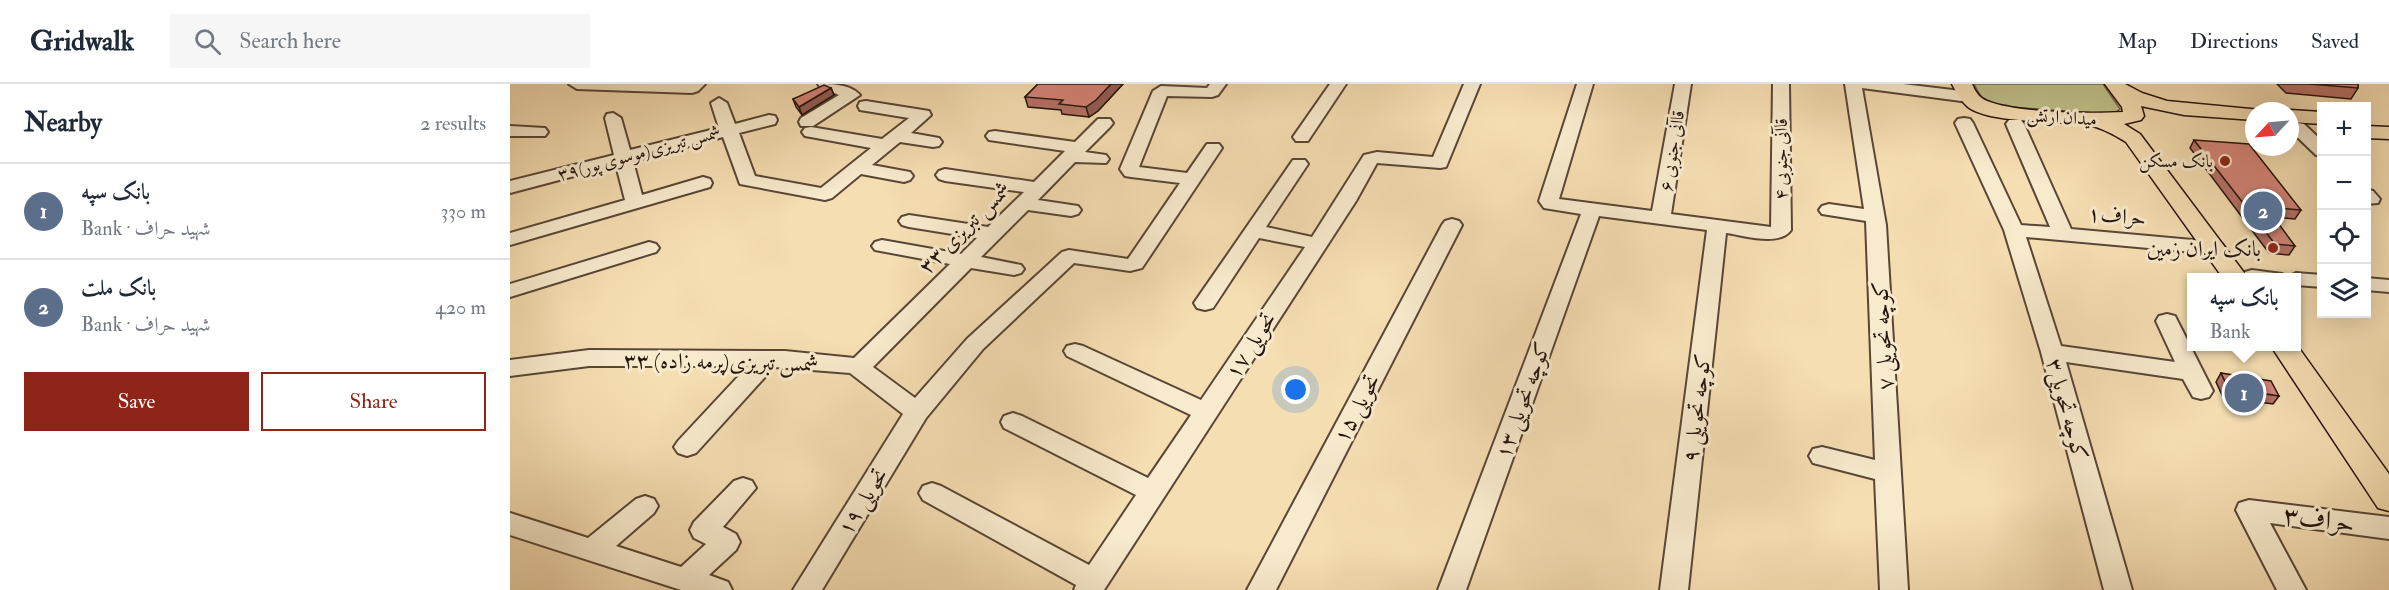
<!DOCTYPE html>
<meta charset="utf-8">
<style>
body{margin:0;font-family:"IM FELL Double Pica",Amiri,serif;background:#f6f6f7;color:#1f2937}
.controls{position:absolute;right:18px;top:18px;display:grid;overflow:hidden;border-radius:0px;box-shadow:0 6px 24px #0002}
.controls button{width:54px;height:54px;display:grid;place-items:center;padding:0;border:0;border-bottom:2px solid #e0e1e3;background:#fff;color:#1f2937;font:30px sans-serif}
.compass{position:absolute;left:1735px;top:18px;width:54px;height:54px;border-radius:50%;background:#fff;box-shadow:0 6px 24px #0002;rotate:244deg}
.you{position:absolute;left:786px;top:306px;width:21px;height:21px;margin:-15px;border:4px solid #fff;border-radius:50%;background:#1a73e8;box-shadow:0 0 0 9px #1a73e833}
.badge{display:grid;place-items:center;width:39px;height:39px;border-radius:50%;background:#8f2418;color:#fff;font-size:20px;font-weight:700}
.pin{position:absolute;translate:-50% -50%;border:3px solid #fff;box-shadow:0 2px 6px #0006}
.popup{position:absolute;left:1677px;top:189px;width:114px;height:78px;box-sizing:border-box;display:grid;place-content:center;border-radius:0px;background:#fff;filter:drop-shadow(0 2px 4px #0005);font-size:20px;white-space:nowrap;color:#747a83}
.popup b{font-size:22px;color:#1f2937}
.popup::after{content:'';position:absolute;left:50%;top:100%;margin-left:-12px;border:12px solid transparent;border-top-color:#fff}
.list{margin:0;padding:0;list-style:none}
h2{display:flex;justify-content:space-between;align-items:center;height:78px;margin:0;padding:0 24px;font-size:26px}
h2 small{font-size:20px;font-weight:400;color:#747a83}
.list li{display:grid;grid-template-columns:39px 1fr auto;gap:18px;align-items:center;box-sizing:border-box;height:96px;padding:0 24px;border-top:2px solid #e0e1e3}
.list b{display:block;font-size:22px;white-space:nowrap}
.list p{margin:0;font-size:20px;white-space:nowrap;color:#747a83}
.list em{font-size:20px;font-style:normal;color:#747a83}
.actions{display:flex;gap:12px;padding:18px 24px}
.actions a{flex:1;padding:14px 0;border:2px solid #8f2418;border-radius:0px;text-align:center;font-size:21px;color:#8f2418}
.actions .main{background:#8f2418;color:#fff}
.icon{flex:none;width:33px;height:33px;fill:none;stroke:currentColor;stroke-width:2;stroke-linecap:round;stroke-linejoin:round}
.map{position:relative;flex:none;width:1879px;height:506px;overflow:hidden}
header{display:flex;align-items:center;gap:36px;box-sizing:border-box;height:84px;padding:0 30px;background:#fff;border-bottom:2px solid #e0e1e3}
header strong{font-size:28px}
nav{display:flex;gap:33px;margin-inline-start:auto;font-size:21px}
.search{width:420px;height:54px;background:#f6f6f7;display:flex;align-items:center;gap:15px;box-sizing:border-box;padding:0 21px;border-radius:0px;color:#747a83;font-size:22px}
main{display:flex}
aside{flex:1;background:#fff}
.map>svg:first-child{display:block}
</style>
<header>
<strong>Gridwalk</strong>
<div class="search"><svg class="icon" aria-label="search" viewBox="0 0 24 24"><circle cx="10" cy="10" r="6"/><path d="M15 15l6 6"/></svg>Search here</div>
<nav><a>Map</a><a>Directions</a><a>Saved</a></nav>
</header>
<main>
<aside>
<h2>Nearby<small>2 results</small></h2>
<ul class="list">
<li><span class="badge" style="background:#5c6f8a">1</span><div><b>بانک سپه</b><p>Bank · شهید حراف</p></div><em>330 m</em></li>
<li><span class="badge" style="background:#5c6f8a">2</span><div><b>بانک ملت</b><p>Bank · شهید حراف</p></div><em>420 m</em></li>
</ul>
<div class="actions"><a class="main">Save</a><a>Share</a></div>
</aside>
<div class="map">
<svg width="1879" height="506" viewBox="0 0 1879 506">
<rect width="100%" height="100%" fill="#f5deb2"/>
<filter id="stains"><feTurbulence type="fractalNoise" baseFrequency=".00333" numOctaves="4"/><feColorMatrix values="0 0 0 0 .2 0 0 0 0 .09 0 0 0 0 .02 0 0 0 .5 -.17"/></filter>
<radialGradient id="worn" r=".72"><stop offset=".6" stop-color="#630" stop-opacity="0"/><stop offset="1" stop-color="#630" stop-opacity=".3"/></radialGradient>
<path fill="#bfc08a" stroke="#726a4b" stroke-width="1.5" d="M1464,0H1593L1610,25L1605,29L1594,30L1489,22L1472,15Z"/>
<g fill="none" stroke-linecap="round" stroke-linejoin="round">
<defs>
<g id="minor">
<path d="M59,0H195L188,7L182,9L67,5Z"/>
<path d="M308,0C322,0 340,0 350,11L303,42H291L289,38L291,34L329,11L310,3Z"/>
<path d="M700,0H716L708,11L702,13L657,12L629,83L677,89L697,60H709L712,64L632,184L620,187L564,179L473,265L416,334L312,506H283L393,330L340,289L264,283L186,369L177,372L168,369L164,363L168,357L238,282H79L0,292V276L79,266L275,267L344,274L440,180L365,166L362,162L365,158L372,156L451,170L467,154L399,143L392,141L389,137L392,133L399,131L478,143L514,108L435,97L429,95L426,91L429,87L435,85L524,98L555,67L479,56L476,52L479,48L485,47L565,58L588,35H600L603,39L600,43L575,68L596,71L599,75L596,79L565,78L528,116L568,122L571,126L568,130L561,132L518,126L471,173L511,181L514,185L511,189L504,191L461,184L363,283L405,314L457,255L552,168L559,166L618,175L670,99L621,93L615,92L610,85L643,7L651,2L697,4Z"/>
<path d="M820,0H836L798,57H786L783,53Z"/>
<path d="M954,0H970L936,83L930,84L867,79L846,117L594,506H564L566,501L413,416L409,409L413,402L422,399L431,402L579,481L626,411L494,344L491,338L494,332L503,329L512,332L638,394L681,331L557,272L554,267L557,262L565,260L573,262L691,316L795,163L749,154L703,224L695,226L687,224L684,219L783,76H795L798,80L756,143L802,153L854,71L867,68L923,73Z"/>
<path d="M1067,0H1083L1049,115L1142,127L1165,0H1181L1161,130L1261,143L1263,0H1279L1281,146C1269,163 1233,151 1216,149L1178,506H1150L1197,146L1089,132L956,506H928L1071,130L1034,124L1029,117Z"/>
<path d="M1335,0H1393L1459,8L1467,13L1459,18L1352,4L1376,141L1398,506H1370L1365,395L1303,379L1299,372L1303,365L1312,363L1365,376L1356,137L1312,130L1309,126L1312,122L1319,120L1354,125Z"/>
<path d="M209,14L217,19L225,40L259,31L265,32L267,36L265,40L229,49L245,92L311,104L361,64L295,52L292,48L295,44L301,43L372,55L399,34L350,26L348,22L350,18L356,17L419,27L421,31L401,49L429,54L432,58L429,62L423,63L390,58L362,81L400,88L403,92L400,96L394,98L351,90L322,114L315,116L230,100L213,53L123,77L132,111L193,93L200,95L202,99L200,103L0,161V149L115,116L106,81L0,109V97L104,71L95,34L97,30L103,29L111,34L120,66L209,44L201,19Z"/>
<path d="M1454,34L1460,35L1463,39L1511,141L1540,143L1496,40L1499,36H1511L1514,40L1561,145L1705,158L1712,160L1715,164L1712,168L1705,170L1516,153L1551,262L1665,278L1646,237L1649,232L1657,230L1665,232L1703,307L1699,313L1691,315L1683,313L1673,295L1556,278L1622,506H1594L1531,268L1494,146L1445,39L1448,35Z"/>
<path d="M1788,39L1794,40L1812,57V72L1806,71L1782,48L1780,45L1782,40Z"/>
<path d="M0,42L35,44L38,48L35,52H0Z"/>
<path d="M1856,105L1863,107L1870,115L1868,119L1856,120Z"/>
<path d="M942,135L949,137L952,141L766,506H737L932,141L935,137Z"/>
<path d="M139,158L146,160L149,164L146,168L0,213V200Z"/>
<path d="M1742,186L1772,190L1775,194H1733L1735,188Z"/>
<path d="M1786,189L1812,191V203L1786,201V194H1777Z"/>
<path d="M1856,194L1879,196V208L1856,206Z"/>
<path d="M233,394L242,397L246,404L213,443L226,450L230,458L226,466L199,491L218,498L222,506H171L0,451V429L78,454L126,415L135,412L144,415L148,422L144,429L106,462L171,483L196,460L184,454L180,446L184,438L224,397Z"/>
<path d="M1739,416L1879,433V455L1760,439L1796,506H1767L1726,426L1729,419Z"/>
</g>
<g id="major">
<path d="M1442,0H1462C1465,7 1469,14 1477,17C1506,29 1581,30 1613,28L1612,23L1595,0H1615L1632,9L1657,17L1751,26L1744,27V36L1674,31L1631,22L1634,32L1631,36L1614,40L1630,50L1738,194H1713L1616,58C1605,51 1590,43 1578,41C1549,36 1481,40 1458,23C1451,17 1446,8 1442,0Z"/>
<path d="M1780,26L1812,28V40L1780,38V27H1776Z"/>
<path d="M1856,42L1879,43V55L1856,54Z"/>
<path d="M1786,260L1879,390V427L1868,424L1761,262H1786Z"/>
</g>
</defs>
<use href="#minor" stroke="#594636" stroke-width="4"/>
<use href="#major" stroke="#25140c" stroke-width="3"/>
<use href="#minor" fill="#f8eacd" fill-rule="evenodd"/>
<use href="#major" fill="#f5deb2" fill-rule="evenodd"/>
</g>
<g fill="#b67268" stroke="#25140c" stroke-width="1.5">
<path d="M528,0H613L588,27L579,33L552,30L551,26L518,23L515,13Z"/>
<path d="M1767,0H1848V4L1841,15L1776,9Z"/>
<path d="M321,4L324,11L292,31L286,23L283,15Z"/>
<path d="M1684,56L1791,126L1785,135L1763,133L1785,162L1779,171L1759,169L1680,64Z"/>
<path d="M1711,289L1769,312L1763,320L1713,313L1706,298Z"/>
</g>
<g fill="#945d55" stroke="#25140c" stroke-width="1.5">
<path d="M601,0H613L588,27L579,33L576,23Z"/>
<path d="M321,4L324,11L292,31L289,23Z"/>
</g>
<g fill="#d48579" stroke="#25140c" stroke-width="1.5">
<path d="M528,0H601L586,16L576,23L549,20L553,16L515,13Z"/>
<path d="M1799,0H1848V4Z"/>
<path d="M314,1L321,4L289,23L283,15Z"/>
<path d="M1684,56L1739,60L1791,126L1756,123L1785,162L1765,160Z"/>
<path d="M1711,289L1761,297L1769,312L1718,304Z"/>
</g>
<g fill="#8f2418" stroke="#f8eacd" stroke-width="2">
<circle cx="1715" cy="77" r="6"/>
<circle cx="1763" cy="164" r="6"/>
</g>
<g text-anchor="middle" stroke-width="6" stroke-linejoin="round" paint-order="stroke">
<g font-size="18" fill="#25140c" stroke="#f8eacd">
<text transform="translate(1552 33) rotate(4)" y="6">میدان ارتش</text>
<text transform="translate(1162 67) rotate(-81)" y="6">قاآنی جنوبی ۶</text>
<text transform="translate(129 69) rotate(-15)" y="6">شمس تبریزی(موسوی پور)۳۹</text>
<text transform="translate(1271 75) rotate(-90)" y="6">قاآنی جنوبی ۴</text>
</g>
<g font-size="18" fill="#25140c" stroke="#f8eacd" text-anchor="end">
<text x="1703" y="83">بانک مسکن</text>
</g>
<g font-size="22" fill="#25140c" stroke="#f8eacd">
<text transform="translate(1607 131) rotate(5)" y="8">حراف۱</text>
<text transform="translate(454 143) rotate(-45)" y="8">شمس تبریزی ۳۳</text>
<text transform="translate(1372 252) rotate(-93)" y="8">کوچه تحویلی ۷</text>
<text transform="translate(740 261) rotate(-57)" y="8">تحویلی ۱۷</text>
<text transform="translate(211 277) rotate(1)" y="8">۳۳ شمس تبریزی(پرمه زاده)</text>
<text transform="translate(1012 316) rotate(-70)" y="8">کوچه تحویلی ۱۳</text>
<text transform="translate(846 324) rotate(-62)" y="8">تحویلی ۱۵</text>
<text transform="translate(1186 324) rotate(-83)" y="8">کوچه تحویلی ۹</text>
<text transform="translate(1558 325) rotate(75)" y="8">کوچه تحویلی۳</text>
<text transform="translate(352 417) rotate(-58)" y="8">تحویلی ۱۹</text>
</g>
<g font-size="22" fill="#25140c" stroke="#f8eacd" text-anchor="end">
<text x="1751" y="172">بانک ایران زمین</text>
</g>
<g font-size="27" fill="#25140c" stroke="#f8eacd">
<text transform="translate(1809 435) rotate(7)" y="9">۳حراف</text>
</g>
</g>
<rect width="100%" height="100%" filter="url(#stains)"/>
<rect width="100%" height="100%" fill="url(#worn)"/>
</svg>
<div class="controls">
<button>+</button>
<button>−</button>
<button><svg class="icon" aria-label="locate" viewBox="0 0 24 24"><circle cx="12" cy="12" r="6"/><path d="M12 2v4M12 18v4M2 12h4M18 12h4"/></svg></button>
<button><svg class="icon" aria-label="layers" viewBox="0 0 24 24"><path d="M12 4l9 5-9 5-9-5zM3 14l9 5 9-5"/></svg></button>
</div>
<svg class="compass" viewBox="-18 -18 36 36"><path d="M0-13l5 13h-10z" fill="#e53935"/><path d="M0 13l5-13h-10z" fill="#747a83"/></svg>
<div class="you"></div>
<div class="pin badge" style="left:1734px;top:309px;background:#5c6f8a">1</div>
<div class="popup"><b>بانک سپه</b>Bank</div>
<div class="pin badge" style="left:1753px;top:127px;background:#5c6f8a">2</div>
</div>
</main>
